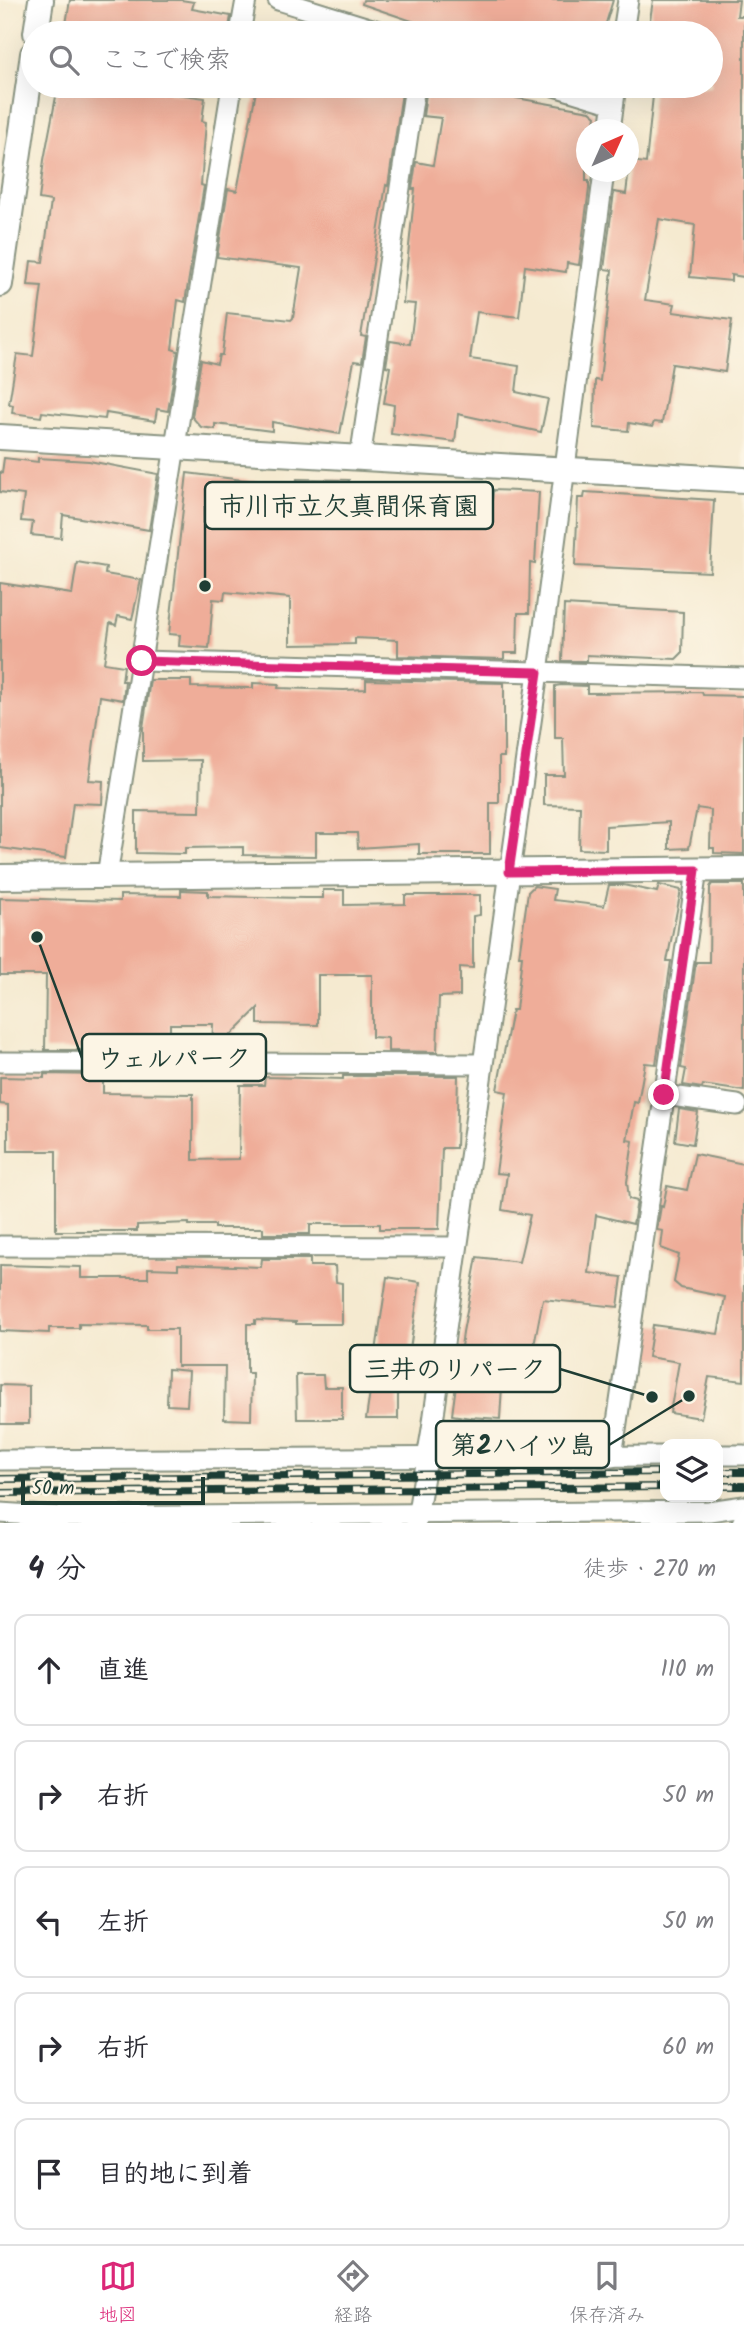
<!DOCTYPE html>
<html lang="ja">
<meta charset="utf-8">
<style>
body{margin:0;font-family:Kalam,"Klee One",sans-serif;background:#f2f2f3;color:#2b2b33}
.controls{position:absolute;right:21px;bottom:21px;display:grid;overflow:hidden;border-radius:14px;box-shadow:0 7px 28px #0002}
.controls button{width:63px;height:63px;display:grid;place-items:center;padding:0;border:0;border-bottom:2px solid #e1e1e2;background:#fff;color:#2b2b33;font:35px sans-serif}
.compass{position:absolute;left:576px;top:119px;width:63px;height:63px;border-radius:50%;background:#fff;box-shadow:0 7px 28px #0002;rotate:45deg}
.scale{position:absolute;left:21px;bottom:18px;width:184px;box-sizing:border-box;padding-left:7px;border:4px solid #1f3d34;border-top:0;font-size:19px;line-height:24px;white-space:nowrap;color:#1f3d34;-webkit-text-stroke:5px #fcf5e5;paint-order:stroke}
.stop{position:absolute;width:21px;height:21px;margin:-16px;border:5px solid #db2777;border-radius:50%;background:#fff}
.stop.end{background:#db2777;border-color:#fff;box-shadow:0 2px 7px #0008}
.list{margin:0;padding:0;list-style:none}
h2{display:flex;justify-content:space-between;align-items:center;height:91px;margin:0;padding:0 28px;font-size:30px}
h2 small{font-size:23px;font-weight:400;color:#7c7c81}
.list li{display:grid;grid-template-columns:46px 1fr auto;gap:21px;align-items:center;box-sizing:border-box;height:112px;margin:0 14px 14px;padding:0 14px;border:2px solid #e1e1e2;border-radius:14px}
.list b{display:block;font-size:26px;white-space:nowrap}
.list em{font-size:23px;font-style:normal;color:#7c7c81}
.icon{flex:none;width:38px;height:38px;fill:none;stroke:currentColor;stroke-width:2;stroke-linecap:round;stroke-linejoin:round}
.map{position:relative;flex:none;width:744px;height:1523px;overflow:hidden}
.search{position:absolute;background:#fff;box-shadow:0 7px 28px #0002;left:21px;right:21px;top:21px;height:77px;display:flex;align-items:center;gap:18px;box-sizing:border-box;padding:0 24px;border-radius:38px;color:#7c7c81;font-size:26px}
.sheet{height:721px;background:#fff}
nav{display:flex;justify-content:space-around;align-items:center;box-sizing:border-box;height:98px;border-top:2px solid #e1e1e2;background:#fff;font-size:19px;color:#7c7c81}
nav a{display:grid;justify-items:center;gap:4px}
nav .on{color:#db2777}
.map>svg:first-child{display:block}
</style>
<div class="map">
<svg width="744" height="1523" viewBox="0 0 744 1523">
<rect width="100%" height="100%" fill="#fcf5e5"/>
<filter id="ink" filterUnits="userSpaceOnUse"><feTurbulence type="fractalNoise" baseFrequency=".0143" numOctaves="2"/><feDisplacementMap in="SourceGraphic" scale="14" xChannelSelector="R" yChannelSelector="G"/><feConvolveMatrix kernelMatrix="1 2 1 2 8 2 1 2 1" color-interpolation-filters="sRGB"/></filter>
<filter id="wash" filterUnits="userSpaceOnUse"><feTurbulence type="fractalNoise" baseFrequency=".00686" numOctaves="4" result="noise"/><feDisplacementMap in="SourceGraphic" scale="28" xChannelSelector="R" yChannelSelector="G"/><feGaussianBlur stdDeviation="1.57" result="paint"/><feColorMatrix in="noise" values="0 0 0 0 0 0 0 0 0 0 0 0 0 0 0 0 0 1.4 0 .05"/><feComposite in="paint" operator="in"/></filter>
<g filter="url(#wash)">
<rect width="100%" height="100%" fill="#f5ead0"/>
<g id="blocks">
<g fill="#efad99">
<path d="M70,0H181L194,2L192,9L231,16L228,33H95L71,31L72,26L66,24Z"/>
<path d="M363,0H613L603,33H465L446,27L444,32L362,4Z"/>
<path d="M653,0H739L737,16H744V277L731,275V281L690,277L695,225L659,219L645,300L675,304L673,312L732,320L725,372L672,364L662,423L654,422L652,427L629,423L628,431L594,428L595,380L600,381L612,270L604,269L614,192L626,194L630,161L646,163L654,86H711V33H648Z"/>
<path d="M58,86H159L170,88L169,93L205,98L202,121L206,122L201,185L204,186L185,302L178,300L172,349L178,351L168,411L157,409L155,421L106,413L105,419L42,412L41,417L12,413L13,405L9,404L17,354L33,356L42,286L28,285L31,261L43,262L51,201L39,199L44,160Z"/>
<path d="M257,86H403L388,186L386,185L361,336L366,337L362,362L354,361L340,434L272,422V431L215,424V429L201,427L192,417L201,360L217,364L219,355H222L227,313L291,320L293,318L301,268L217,257L228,189L237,191Z"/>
<path d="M443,86H493L517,89L516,98L590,111L596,116L594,130H586V181H589V189L579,265L567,263L566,272L525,266L519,317L477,312L470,359L519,366L516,392L548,399L541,432L458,414L455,442L391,434L394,405L384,403L390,367L386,366L390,341L410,344L415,304L403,303L415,189H412L416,162L433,165L441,118L423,116L426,94L441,96Z"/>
<path d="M4,458L38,462V458L89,461L158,474L149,530L63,515L61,538L31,535L33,522L21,521L24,495L0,492V472L2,473Z"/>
<path d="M187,473L258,482V493L296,495L297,479L349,480L348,517L452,525L453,510H459V498L492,499L493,490L539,492L535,564L530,563L529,613H518L517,653H504V659L398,656V640L355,638V644L290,645V598L225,592L224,600L213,599L209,648L179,646L180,635L169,634Z"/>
<path d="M585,492L714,500L710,572L575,566L578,498H584Z"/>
<path d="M77,562L106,567L105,574L141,580L132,619L118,616L116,625L110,623L104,663L124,666L122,681H125L123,700L100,696L89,780L103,781L102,804L73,803L66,857L0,848V583L72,594Z"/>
<path d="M564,605L683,612L682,653L676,659L587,655V661H562Z"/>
<path d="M150,680H191V687L253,688V683L279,684L278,688L344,690L366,689V680L504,683V757H499V803H490V854H419V844L358,848L357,833H316V856L243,855V847L185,848V854L136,853V811L200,812L201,760L143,761V728Z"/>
<path d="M561,685L587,686V693L702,692L703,695L744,696V854L714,853V848H710L711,810L697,808L689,848L669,849V822L606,826V850L579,849L580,806L544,805V775H564L563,738H555V686Z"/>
<path d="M712,884H744V1091L703,1085L702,1088L683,1085L686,1069L681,1068L696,962H709L710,887Z"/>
<path d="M609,885H623L657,892L659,885L681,890L667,961H671L656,1064L645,1063L638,1103L634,1102L627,1140L633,1141L627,1182L629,1199L637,1201L633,1224L596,1215L589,1273L622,1277L618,1307L543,1299L531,1361L534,1362L528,1390L502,1386L500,1419L471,1417V1418L452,1415L463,1332L477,1257L519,1262L530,1215L502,1210L507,1174L496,1173L507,1092L497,1090L512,1010H516L522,956H519L528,892L534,886L555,889L553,900L604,906Z"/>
<path d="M181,890L208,891V896L304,898H323V890H344V905L405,904V895H480V915L473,916V968L460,967V996L439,997L437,1052L388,1051V1038L372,1037V975H318V1025L258,1024V1008L215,1051H212L213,1024H170V1046L103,1044V1050H45L46,975H0V898L120,901V895L181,896Z"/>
<path d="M44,1074L103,1075V1093L193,1094V1160L239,1159L240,1085H264L265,1077L343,1079V1076H458L456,1148H442L439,1229H380V1224H310V1234H263V1228H215V1225H189V1223L137,1225V1231H56V1151H8V1105L0,1104V1077L44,1078Z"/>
<path d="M679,1109L698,1112L693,1144L675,1141Z"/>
<path d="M695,1154L744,1164V1381L709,1377L701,1418L670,1413L679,1362L648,1357L653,1325L718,1334L725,1297L681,1288L674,1282L679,1255L661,1248L663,1231L657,1230L661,1206L663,1207L667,1186L687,1190Z"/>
<path d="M262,1259H310V1266H335L336,1282L342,1283V1324H296V1322L255,1320V1324H247V1373H252L251,1420L224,1419L225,1366H177V1329H147V1325L79,1324V1328H49V1333L0,1331V1265L81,1267V1278H148V1268L178,1269V1264L261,1267Z"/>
<path d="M387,1277L420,1282L405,1383L398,1382V1419H366Z"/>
<path d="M168,1369L189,1371L187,1406L167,1405Z"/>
<path d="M296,1375H323L324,1387H342V1419H297Z"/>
<path d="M0,1385L29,1386V1424H0Z"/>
</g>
</g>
</g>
<g filter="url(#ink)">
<use href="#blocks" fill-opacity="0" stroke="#8a9482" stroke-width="2"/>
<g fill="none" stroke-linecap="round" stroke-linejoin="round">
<defs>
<g id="minor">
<path d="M278,0L385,33"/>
<path d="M240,33L246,0"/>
<path d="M623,33L628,0"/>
<path d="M554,86L613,104"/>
<path d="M610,130L616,86"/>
<path d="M360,459L415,86"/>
<path d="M142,661L744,678"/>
<path d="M107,876L232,86"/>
<path d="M0,1062L482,1064"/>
<path d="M664,1095L737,1105"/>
<path d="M0,1246L457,1247"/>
<path d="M718,1455H744"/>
<path d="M612,1457L697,870"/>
<path d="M0,1460L665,1456"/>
<path d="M0,1513L62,1517L709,1511L744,1506"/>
<path d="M416,1523L432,1429L538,672L604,172"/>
<path d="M742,1523L744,1520"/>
</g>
<g id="tertiary">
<path d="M36,33L41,0"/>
<path d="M0,284L33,54"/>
<path d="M0,437L744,480"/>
<path d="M0,877L744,869"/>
</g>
</defs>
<use href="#minor" stroke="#8a9482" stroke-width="23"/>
<use href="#tertiary" stroke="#8a9482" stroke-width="28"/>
<use href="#minor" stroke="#fff" stroke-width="19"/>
<use href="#tertiary" stroke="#fff" stroke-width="24"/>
<defs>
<g id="rail">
<path d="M718,1472H744"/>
<path d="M0,1479L665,1472"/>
<path d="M718,1486H744"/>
<path d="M0,1493L665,1487"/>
</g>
</defs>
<use href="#rail" stroke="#1f3d34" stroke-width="8"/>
<use href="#rail" stroke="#fcf5e5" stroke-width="5" stroke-dasharray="16" stroke-linecap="butt"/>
</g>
</g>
<g fill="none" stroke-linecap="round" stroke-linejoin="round" filter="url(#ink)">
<path stroke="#db2777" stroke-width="9" d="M142,661L538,672L509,872L696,870L664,1095"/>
</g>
<path fill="none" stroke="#1f3d34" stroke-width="2.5" d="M205 586L205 506M37 937L82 1058M652 1397L560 1369M689 1396L609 1445"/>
<g fill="#1f3d34" stroke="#fcf5e5" stroke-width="2.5">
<circle cx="205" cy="586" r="7"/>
<circle cx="37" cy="937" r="7"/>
<circle cx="652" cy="1397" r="7"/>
<circle cx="689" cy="1396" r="7"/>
</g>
<g fill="#fcf5e5" stroke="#1f3d34" stroke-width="2.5">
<rect x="205" y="482" width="288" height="47" rx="7"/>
<rect x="82" y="1034" width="184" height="47" rx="7"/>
<rect x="350" y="1345" width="210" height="47" rx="7"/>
<rect x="436" y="1421" width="173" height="47" rx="7"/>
</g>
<g font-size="26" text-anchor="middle" font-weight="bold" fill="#1f3d34">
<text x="349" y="515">市川市立欠真間保育園</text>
<text x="174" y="1067">ウェルパーク</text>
<text x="455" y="1378">三井のリパーク</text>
<text x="523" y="1454">第2ハイツ島</text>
</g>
</svg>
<div class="controls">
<button><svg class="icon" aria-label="layers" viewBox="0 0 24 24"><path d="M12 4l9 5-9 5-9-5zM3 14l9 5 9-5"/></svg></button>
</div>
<svg class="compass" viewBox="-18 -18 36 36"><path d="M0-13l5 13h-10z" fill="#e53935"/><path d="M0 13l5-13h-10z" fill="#7c7c81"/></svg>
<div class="scale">50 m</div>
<div class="stop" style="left:142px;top:661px"></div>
<div class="stop end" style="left:664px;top:1095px"></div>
<div class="search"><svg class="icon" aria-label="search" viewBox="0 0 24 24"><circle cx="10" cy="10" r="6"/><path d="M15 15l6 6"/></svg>ここで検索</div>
</div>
<section class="sheet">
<h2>4 分<small>徒歩 · 270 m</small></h2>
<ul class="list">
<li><svg class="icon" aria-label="ahead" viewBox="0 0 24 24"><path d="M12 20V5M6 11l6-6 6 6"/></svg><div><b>直進</b></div><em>110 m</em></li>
<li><svg class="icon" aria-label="right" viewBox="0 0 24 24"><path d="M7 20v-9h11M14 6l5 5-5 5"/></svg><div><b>右折</b></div><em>50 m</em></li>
<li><svg class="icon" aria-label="left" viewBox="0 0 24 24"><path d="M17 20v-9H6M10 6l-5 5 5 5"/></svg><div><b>左折</b></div><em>50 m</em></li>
<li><svg class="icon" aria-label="right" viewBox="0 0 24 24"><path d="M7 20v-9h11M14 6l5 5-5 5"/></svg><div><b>右折</b></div><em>60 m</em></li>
<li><svg class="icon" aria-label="arrive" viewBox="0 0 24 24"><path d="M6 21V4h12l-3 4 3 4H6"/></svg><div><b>目的地に到着</b></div></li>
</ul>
</section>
<nav>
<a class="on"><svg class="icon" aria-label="map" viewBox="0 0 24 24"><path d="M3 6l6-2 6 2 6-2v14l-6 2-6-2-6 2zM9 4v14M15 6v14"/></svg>地図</a>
<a><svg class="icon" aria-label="directions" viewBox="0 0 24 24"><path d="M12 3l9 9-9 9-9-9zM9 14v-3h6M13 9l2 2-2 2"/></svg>経路</a>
<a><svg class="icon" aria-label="saved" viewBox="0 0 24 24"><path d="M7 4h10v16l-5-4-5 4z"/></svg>保存済み</a>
</nav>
